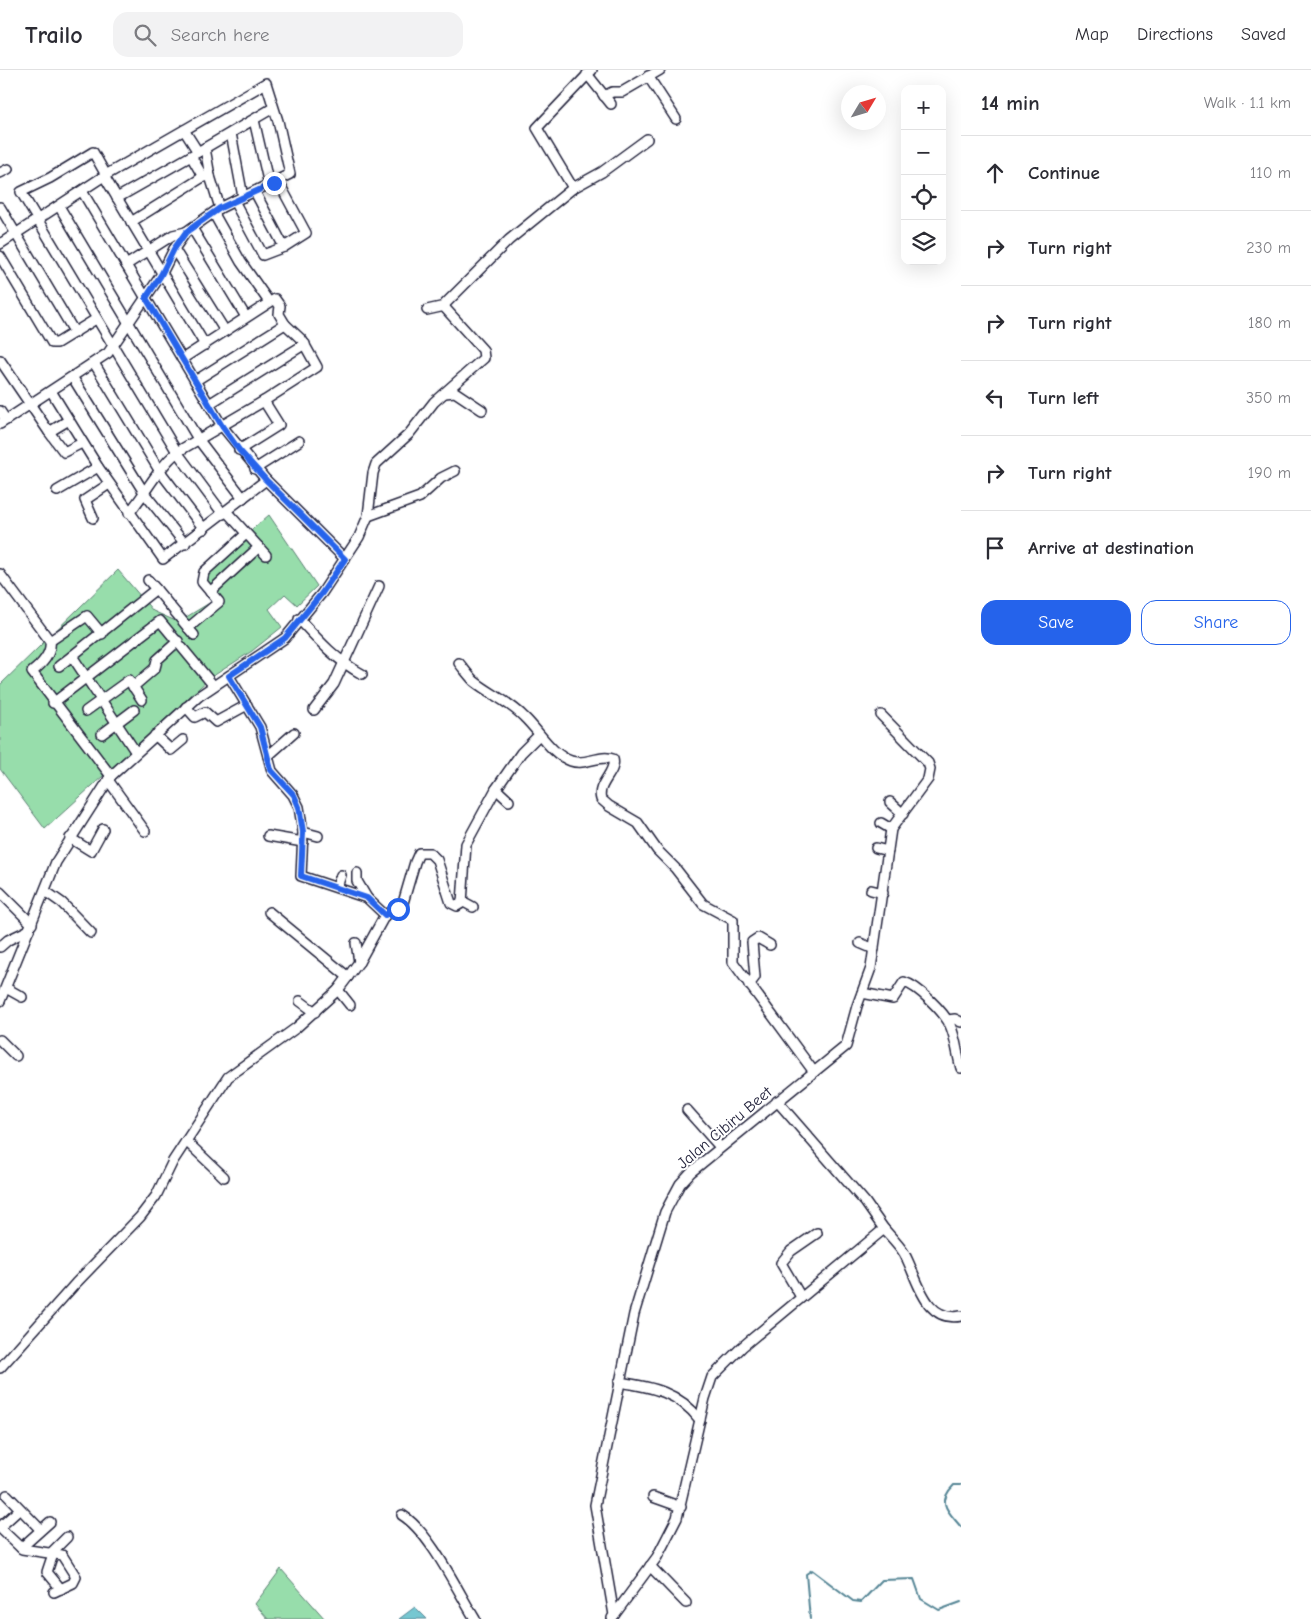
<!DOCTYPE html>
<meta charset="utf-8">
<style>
body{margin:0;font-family:"Comic Neue",sans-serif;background:#f2f2f3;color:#2b2b33}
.controls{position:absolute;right:15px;top:15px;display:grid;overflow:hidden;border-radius:10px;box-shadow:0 5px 20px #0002}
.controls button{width:45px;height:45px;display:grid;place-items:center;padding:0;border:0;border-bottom:1px solid #e1e1e2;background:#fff;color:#2b2b33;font:25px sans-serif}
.compass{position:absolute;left:841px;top:15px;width:45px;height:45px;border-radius:50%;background:#fff;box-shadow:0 5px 20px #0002;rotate:52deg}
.stop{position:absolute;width:15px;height:15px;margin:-11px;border:4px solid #2563eb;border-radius:50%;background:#fff}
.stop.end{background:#2563eb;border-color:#fff;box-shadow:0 1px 5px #0008}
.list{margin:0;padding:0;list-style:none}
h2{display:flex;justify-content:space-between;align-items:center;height:65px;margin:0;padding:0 20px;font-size:21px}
h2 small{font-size:16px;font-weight:400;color:#7c7c81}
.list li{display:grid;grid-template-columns:32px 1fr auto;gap:15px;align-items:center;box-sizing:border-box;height:75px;padding:0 20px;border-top:1px solid #e1e1e2}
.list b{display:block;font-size:19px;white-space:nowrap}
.list em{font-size:16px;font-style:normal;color:#7c7c81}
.actions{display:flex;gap:10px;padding:15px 20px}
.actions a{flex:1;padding:11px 0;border:1px solid #2563eb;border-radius:15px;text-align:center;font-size:18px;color:#2563eb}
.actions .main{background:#2563eb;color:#fff}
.icon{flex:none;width:28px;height:28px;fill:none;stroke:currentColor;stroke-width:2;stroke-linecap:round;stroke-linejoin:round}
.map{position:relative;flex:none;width:961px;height:1549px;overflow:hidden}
header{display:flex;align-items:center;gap:30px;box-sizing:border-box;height:70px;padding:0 25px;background:#fff;border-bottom:1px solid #e1e1e2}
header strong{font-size:24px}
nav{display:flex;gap:28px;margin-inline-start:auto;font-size:18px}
.search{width:350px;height:45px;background:#f2f2f3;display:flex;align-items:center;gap:12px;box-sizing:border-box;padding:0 18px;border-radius:15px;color:#7c7c81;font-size:19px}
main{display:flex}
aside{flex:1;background:#fff}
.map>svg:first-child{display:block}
</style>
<header>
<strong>Trailo</strong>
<div class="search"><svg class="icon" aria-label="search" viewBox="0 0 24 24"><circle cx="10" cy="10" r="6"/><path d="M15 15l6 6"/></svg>Search here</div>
<nav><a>Map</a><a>Directions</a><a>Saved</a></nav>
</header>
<main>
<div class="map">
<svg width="961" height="1549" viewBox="0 0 961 1549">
<rect width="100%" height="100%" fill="#fff"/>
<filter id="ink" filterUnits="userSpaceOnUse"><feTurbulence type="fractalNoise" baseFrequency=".02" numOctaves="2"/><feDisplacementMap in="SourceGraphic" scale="10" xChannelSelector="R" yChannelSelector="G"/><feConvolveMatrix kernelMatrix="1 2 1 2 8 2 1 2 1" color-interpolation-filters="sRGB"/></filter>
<g filter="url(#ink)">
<g fill="#97ddab" stroke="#5c8073">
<path d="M269,445L317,516L297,535L285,524L269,539L282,557L252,581L210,608L45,759L0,699V615L118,500L153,541L178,552L216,529L199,505Z"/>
<path d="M281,1499L325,1549H268L255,1534Z"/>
</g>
<path fill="#76c7d1" stroke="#548595" d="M415,1537L427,1549H399Z"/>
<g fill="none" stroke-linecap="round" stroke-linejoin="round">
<g stroke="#548595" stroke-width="2">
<path d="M961,1415H954C936,1433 948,1441 961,1457"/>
<path d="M810,1549L806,1504L812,1500L853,1531L861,1532L882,1510L914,1509L921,1529L939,1540L961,1532"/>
</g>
<defs>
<g id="minor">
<path d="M587,4L611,34"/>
<path d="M648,6L676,49"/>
<path d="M604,26L612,22H622L660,0"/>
<path d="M254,50L269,115"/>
<path d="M184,60L198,82L273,38"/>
<path d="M231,63L243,127"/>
<path d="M205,78L210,106"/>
<path d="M191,86L203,107L210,106L220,138"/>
<path d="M0,103L8,99"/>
<path d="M106,105L93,82L50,108L21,122L177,382L223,444"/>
<path d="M104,106L205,275"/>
<path d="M573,118L602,102L647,69"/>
<path d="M82,121L222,356L266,410L345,489"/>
<path d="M255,122L284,177"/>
<path d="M117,128L198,82"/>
<path d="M234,131L263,185L284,177L306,163L278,111"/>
<path d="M59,136L198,369L243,428"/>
<path d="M0,137L75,263"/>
<path d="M214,144L241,192L269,232"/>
<path d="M131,152L203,107"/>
<path d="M192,158L246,247"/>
<path d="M0,174L104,106L266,13L278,51L290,104L220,138L186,162L174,179L161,205L108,283L0,354"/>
<path d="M174,179L225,261"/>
<path d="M0,186L52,273H57L96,249"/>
<path d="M126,195L173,165L186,162"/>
<path d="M427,240L445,236"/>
<path d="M0,290L49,362L69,350"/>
<path d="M94,293L159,400L204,459"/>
<path d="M73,308L145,424L185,474"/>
<path d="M195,311L285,254"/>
<path d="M51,321L98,397L163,489L266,410"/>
<path d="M445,323L455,322L482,340"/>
<path d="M209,334L305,274"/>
<path d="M0,341L6,350"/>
<path d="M49,362L64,382L82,373"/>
<path d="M239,380L279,355L264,331"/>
<path d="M255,399L299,371"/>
<path d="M57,421L98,397"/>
<path d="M226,441L266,485"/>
<path d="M129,443C146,423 157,399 177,382L264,331L317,297L302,270L285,254L279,244L280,236L275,229L182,289"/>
<path d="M368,446L420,427L441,408L455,401"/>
<path d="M93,448L85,430L109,414"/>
<path d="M0,504L50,571C52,584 42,594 32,602L111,706"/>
<path d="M156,519L194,565"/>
<path d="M210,522L259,477"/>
<path d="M299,549C319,571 336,590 362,604"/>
<path d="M188,558L219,532L202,512L204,502L246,464"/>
<path d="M50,571L87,546L102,564"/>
<path d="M72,586L156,519L148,510"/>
<path d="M459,593C464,599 469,606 474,611C490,624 510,632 524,647C539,661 551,684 571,691C585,696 600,684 613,689C617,702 596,714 601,729L609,736L638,753L657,780L675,798L703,834L733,850V892L814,1002"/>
<path d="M59,596L72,586L135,681"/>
<path d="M229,606L260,657L272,701L293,725L299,737L303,762L301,806L367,828L385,845"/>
<path d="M133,617L155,598L157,590L178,571"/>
<path d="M53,633L160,551L213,615"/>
<path d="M186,637L195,647L205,642L216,652L247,635"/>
<path d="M314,640L334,614L379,516"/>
<path d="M86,641L129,610L142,630"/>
<path d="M102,664L134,640"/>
<path d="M155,665L171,680L183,670"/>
<path d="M268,686L294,663"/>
<path d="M108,710L145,761"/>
<path d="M496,719L509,731"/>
<path d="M890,732L903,744"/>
<path d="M881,753L891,759"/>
<path d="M303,762L318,766"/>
<path d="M268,766L303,772"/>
<path d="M70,768L91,781L103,759"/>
<path d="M876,778L888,781"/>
<path d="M357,803V811L367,828"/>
<path d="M337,817L341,805"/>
<path d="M871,820L883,823"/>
<path d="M45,821L62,833L91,863"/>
<path d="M0,822L32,854"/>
<path d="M462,831L473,837"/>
<path d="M269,842L348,907"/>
<path d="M356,873L359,892"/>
<path d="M860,873L874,879"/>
<path d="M0,877L8,870L29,860"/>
<path d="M749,915L755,907L752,872L758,868L770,875"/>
<path d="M6,918L22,927"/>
<path d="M338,920L350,935"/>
<path d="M862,923L893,929L904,912C918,916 944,942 950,955C956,968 957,984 961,998"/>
<path d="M0,931L56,792L111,706L199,626L285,568L322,523L359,467L368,446L373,403L376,394L409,364L434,332L484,288L483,280L445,238V234L509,170L573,118L537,58L592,0"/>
<path d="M300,931L315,942"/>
<path d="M948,950L955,949L961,952"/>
<path d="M0,970L16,986"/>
<path d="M777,1031L865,1132L884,1159"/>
<path d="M687,1040L720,1077"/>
<path d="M186,1071L224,1107"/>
<path d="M801,1227L781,1193L791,1181L817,1163"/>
<path d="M0,1298L76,1213L140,1147L156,1126L173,1091L228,1007L296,958L338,920L359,892L385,845L398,839L403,833L415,792L419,783H430L437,790L451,833L457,836L462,833L466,774L496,719L521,683L539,665"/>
<path d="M619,1312C652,1317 679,1322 700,1350"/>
<path d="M7,1425L38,1457"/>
<path d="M653,1427L681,1437"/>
<path d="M402,1445C430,1462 457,1520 475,1549"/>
<path d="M0,1457L20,1439"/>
<path d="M0,1458L22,1479L62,1485L76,1507L73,1513L54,1522"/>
<path d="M21,1478L50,1452"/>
<path d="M50,1484L67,1467"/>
<path d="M53,1484L47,1502L61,1519"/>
<path d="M650,1496L686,1533"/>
<path d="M614,1545L595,1435L634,1244L665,1142L680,1114L691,1102L846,976L857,936L871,898L891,759L928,709L930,699L928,693L881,645"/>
<path d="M612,1548L657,1487L677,1448L705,1328L712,1307L742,1277L884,1159C891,1167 899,1175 904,1183C918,1208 924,1253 961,1246"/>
</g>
</defs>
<use href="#minor" stroke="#22223b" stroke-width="12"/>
<use href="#minor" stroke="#fff" stroke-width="9"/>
</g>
</g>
<g fill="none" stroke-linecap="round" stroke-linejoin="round" filter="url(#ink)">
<path stroke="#2563eb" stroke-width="6" d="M274,113L220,138L186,162L174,179L161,205L146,228L222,356L239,380L266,410L345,489L322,523L285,568L229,606L260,657L271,700L294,725L299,737L303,762L301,806L367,828L385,845L398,839"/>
</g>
<g text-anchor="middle" stroke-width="4" stroke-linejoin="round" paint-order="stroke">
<g font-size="16" fill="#22223b" stroke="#fff">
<text transform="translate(724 1057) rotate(-40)" y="6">Jalan Cibiru Beet</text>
</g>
</g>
</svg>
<div class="controls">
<button>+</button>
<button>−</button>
<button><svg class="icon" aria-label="locate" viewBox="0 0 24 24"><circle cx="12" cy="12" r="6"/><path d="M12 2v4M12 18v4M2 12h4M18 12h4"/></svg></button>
<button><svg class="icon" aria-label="layers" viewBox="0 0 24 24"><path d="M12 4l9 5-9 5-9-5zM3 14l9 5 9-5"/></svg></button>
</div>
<svg class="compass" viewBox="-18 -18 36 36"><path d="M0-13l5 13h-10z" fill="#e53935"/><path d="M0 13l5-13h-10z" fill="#7c7c81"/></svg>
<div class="stop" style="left:398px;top:839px"></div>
<div class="stop end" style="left:274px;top:113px"></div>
</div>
<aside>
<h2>14 min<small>Walk · 1.1 km</small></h2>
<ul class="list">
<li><svg class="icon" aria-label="ahead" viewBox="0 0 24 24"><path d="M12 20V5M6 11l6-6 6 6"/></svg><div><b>Continue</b></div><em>110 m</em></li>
<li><svg class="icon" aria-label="right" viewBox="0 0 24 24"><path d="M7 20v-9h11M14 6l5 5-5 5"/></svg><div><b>Turn right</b></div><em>230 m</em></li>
<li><svg class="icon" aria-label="right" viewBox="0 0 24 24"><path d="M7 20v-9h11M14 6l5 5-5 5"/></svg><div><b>Turn right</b></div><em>180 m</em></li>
<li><svg class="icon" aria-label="left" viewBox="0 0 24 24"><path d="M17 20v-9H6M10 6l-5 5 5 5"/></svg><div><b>Turn left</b></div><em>350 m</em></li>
<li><svg class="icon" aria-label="right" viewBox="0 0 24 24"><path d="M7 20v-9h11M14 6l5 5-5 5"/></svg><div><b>Turn right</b></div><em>190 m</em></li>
<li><svg class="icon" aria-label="arrive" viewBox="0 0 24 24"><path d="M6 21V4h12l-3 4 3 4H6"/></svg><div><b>Arrive at destination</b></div></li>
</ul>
<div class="actions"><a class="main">Save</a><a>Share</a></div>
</aside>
</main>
